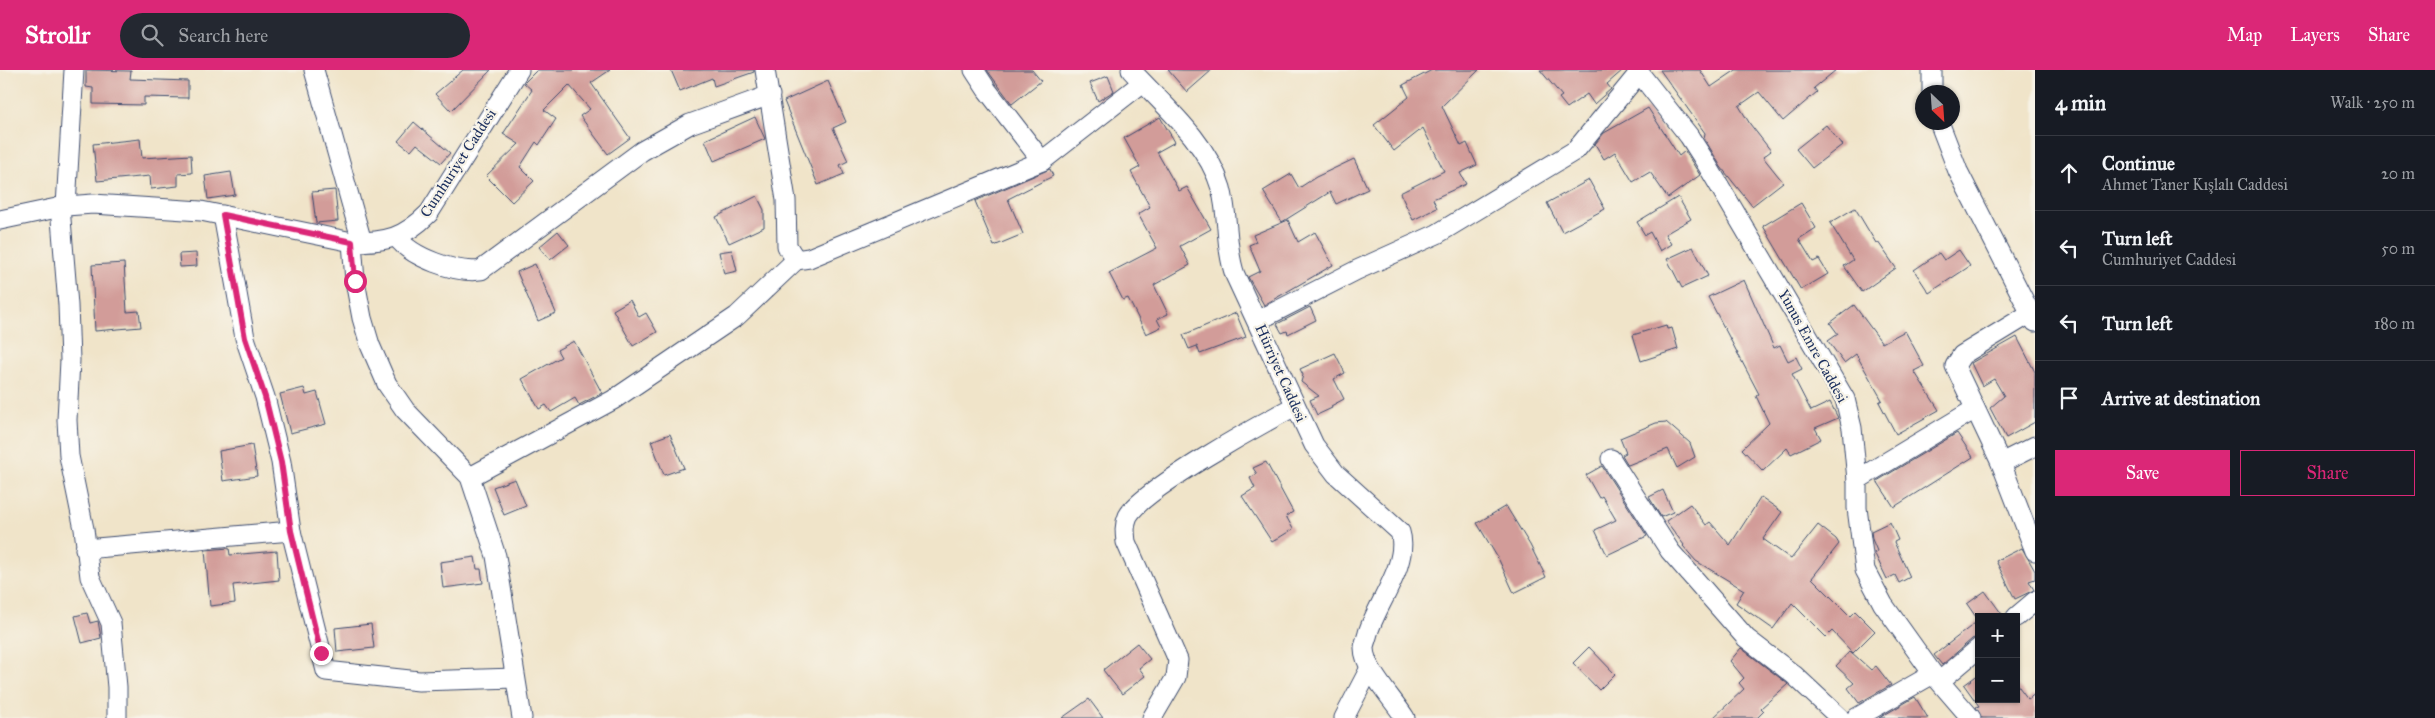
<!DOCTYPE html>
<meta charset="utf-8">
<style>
body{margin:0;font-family:"IM FELL Great Primer",serif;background:#242831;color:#f1f3f6}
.controls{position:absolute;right:15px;bottom:15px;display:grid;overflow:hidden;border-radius:0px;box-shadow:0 1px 4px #0004}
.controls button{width:45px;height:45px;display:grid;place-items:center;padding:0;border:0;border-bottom:1px solid #363941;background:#171b24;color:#f1f3f6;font:25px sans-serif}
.compass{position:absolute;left:1915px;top:15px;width:45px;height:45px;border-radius:50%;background:#171b24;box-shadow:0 1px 4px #0004;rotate:155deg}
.stop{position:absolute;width:15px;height:15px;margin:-11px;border:4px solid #db2777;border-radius:50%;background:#fff}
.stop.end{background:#db2777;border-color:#fff;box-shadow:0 1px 5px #0008}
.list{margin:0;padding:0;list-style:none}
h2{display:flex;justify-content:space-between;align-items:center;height:65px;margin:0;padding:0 20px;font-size:21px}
h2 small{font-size:16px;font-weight:400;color:#9ea1a6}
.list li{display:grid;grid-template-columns:32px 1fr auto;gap:15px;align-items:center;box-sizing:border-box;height:75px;padding:0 20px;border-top:1px solid #363941}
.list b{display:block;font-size:19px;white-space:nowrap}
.list p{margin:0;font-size:16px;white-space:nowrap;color:#9ea1a6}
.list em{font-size:16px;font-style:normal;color:#9ea1a6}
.actions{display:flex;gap:10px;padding:15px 20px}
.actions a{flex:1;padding:11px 0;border:1px solid #db2777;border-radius:0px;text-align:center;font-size:18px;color:#db2777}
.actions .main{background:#db2777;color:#fff}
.icon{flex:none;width:28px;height:28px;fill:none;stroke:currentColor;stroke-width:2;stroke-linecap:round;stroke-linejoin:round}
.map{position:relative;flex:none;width:2035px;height:648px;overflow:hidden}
header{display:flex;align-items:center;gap:30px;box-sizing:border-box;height:70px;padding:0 25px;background:#db2777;color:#fff}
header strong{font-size:24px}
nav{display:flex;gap:28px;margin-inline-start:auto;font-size:18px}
.search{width:350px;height:45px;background:#242831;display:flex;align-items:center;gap:12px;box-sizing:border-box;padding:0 18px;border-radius:28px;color:#9ea1a6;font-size:19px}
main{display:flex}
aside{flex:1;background:#171b24}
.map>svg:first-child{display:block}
</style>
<header>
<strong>Strollr</strong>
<div class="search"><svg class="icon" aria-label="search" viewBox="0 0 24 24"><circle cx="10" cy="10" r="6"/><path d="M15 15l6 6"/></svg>Search here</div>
<nav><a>Map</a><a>Layers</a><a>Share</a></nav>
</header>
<main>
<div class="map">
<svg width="2035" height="648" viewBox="0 0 2035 648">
<rect width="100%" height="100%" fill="#f7f3e8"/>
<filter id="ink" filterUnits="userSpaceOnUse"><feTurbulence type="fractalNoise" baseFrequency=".02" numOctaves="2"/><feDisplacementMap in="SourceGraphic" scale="10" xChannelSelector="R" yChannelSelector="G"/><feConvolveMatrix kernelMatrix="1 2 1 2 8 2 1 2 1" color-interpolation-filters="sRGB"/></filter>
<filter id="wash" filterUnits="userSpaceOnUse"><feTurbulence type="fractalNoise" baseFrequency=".0096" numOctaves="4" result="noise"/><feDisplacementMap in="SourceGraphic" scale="20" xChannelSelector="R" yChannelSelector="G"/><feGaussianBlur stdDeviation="1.12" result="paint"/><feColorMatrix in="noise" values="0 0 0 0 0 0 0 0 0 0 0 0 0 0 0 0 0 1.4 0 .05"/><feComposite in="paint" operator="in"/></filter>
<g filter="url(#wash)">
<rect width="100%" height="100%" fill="#f0e4c9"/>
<g id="blocks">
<g fill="#d29c99">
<path d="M86,0L131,1L130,9L188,11V28L144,27V35L93,34V18L86,17Z"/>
<path d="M463,0H491L451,41L435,24Z"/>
<path d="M537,0H610L591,13L630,68L608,84L580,46L590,39L569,15L544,40L556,49L539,75L536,72L520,97L534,111L512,132L486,106L519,74L503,64L532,20L524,13Z"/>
<path d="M671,0H754V2L714,16L712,8L680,21Z"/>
<path d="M987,0H1032L1041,11L1012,34Z"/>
<path d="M1168,0H1212L1187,22Z"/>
<path d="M1432,0H1479L1442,36L1461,76L1467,73L1477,95L1460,103L1466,114L1433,129L1437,138L1413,150L1400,123L1444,101L1423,58L1394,81L1374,55L1409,27L1403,15Z"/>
<path d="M1540,0H1623L1607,14L1611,19L1594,34L1587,24L1567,38L1559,28L1562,26Z"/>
<path d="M1660,0H1700L1711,17L1736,0H1836L1814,18L1817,22L1783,51L1759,22L1739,36L1750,54L1771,81L1763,87L1783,112L1752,136L1721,97L1704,68L1705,63Z"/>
<path d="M1108,6L1114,21L1098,31L1090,13Z"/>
<path d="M828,11L846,52L833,58L848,91L840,95L844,104L818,115L784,31Z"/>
<path d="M1648,38L1679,86L1685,81L1700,105L1668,128L1650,102L1633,112L1615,82L1604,89L1595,74L1604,63Z"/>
<path d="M755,47L765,69L714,91L705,70Z"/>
<path d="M1160,47L1175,72L1157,82L1179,121L1187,117L1211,159L1180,176L1190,195L1154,215L1168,244L1157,249L1161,257L1146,264L1128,228L1123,230L1109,203L1157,178L1138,144L1150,137L1131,102L1140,97L1124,68Z"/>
<path d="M414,52L450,83L441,93L417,74L411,81L398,71Z"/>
<path d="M1826,55L1842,75L1812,98L1796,79Z"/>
<path d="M140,69L142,88L191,85L192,103L178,104V116L151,119L150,106L97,111L93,74Z"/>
<path d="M1354,89L1368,119L1336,134L1330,122L1282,152L1263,121L1291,104L1299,118L1316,107Z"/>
<path d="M1050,99L1053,106L1008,129L1023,164L994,176L975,131Z"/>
<path d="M231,102L235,125L208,129L205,106Z"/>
<path d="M1589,110L1605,139L1562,162L1547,133Z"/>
<path d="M335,120L338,151L316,153L312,122Z"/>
<path d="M757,126L764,140V157L729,173L716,147Z"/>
<path d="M1678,127L1691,149L1665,164L1671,174L1660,181L1650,162L1645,165L1637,152Z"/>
<path d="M1801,133L1816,158L1799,169L1813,192L1819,189L1828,204L1801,220L1763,156Z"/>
<path d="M1855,138L1876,173L1878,172L1896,198L1862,222L1844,196L1853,190L1830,153Z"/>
<path d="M1288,150L1298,172L1315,162L1333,195L1264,235L1248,207L1260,201L1249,175L1256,172L1253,165Z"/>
<path d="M558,161L569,175L550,190L539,177Z"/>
<path d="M1693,177L1708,206L1682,218L1667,189Z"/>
<path d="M732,180L737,201L724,204L719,182Z"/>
<path d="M1959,180L1970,196L1929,223L1914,200L1939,183L1944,190Z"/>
<path d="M196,183L197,196L180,197L179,184Z"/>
<path d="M124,193L127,242L139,241L141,257L95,261L92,195Z"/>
<path d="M535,194L556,243L538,251L517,202Z"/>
<path d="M1744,210L1774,278L1780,275L1788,291L1796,287L1802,299L1792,304L1811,341L1830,332L1838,348L1815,358L1821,369L1791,384L1787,378L1763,401L1742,379L1769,353L1756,326L1759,324L1708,227Z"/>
<path d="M630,230L639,247L646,243L657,262L633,276L613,240Z"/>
<path d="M1854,235L1882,273L1905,261L1924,296L1914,301L1939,340L1896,364L1879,332L1882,330L1856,284L1844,293L1828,271L1838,264L1830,253Z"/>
<path d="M1310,237L1316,250L1288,264L1287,261L1282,263L1277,254Z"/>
<path d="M1236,243L1246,267L1200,284L1197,276L1189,279L1183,265Z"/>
<path d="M1666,255L1667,259L1672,258L1678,279L1641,291L1633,265Z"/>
<path d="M2017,267L2035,302V352L2006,368L1990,338L2004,326L1994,309L1982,316L1971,293Z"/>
<path d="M574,271L602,323L579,335L575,328L551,342L546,335L539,339L522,309L561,287L557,280Z"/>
<path d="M1335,283L1345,303L1334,309L1344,329L1331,336L1332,338L1317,345L1310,330L1319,326L1301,312L1303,305L1300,299Z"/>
<path d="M304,318L306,325L317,322L326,354L290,363L280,324Z"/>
<path d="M1666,352L1690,373L1695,387L1677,398L1668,379L1628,395L1622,385L1626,383L1620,368L1656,353Z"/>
<path d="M1957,363L1973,387L1894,437L1877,411Z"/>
<path d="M670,364L684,398L664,405L651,371Z"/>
<path d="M252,375L257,406L223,411L219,381Z"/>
<path d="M1266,392L1293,442L1286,446L1293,459L1272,472L1242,426L1255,418L1250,408L1257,404L1253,398Z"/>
<path d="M1602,396L1647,466L1607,485L1595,460L1616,450L1602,426L1599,428L1586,405Z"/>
<path d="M515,409L526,436L504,445L493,417Z"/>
<path d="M1663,420L1673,442L1661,447L1649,427Z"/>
<path d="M1761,427L1782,442L1763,469L1791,489L1818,455L1836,469L1839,474L1812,508L1850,546L1855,541L1875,561L1853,583L1832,561L1826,567L1792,533L1773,559L1736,533L1744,520L1696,491L1683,476L1684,475L1666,451L1690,434L1706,455L1710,452L1730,475Z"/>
<path d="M1506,436L1530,475L1546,507L1514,523L1499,490L1477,453Z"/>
<path d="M1890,452L1898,470L1894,472L1910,507L1899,513L1895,505L1887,509L1874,482L1877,481L1872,469L1871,461Z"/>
<path d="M229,478L230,485L277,481L279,510L233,515L235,533L210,536L205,480Z"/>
<path d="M2022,478L2035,501V509L2029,511L2034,520L2015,529L1996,491Z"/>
<path d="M475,487L477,499H481L483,513L443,518L440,492Z"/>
<path d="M1985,521L2004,547H1976L1967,534Z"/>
<path d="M87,543L90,553L98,551L101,568L82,573L75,546Z"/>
<path d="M1979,550V566L1972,569L1942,595L1934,585Z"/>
<path d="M371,554L374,578L337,582L335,558Z"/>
<path d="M1137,573L1150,589L1139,598L1145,606L1122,624L1103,600Z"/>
<path d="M1589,577L1615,604L1599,620L1573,593Z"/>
<path d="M1741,578L1788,614L1761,638L1764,641L1757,648H1713L1744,619L1739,613L1744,608L1730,591Z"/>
<path d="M1850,581L1871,600L1876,596L1891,615L1859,633L1848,618L1854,613L1836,596Z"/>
<path d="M1979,604V629H2016V613L2028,629L2035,624V648H1982L1976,637L1979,636L1964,615Z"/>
<path d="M1915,627L1928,648H1879Z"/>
<path d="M1089,629L1103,648H1062Z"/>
</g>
</g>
</g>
<g filter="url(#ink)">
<use href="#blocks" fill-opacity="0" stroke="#3b4a6e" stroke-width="1"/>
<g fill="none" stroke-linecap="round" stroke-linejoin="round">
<defs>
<g id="minor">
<path d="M314,0L362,172"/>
<path d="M765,0L786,130L787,176L796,190L809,188L1042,91L1142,13"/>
<path d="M974,0L987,20L1042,91"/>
<path d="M1131,0C1163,35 1207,71 1221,118C1229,147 1225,177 1235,205L1314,375L1336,404L1400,462C1410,493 1377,533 1368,563C1367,568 1364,574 1364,578C1364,599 1394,630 1405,648"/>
<path d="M1637,0L1689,66L1703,88L1845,329L1852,358L1857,410V438L1865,500L1883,534L1933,604L1971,648"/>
<path d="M1932,0V22"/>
<path d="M1939,52L1958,101L2035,252"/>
<path d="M66,136L74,0"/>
<path d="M60,137L68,235L70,290L67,350L69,386L84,459L90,507L111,553L117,617V648"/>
<path d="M223,145L245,268L265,327L281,392L291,461L326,601L419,611L515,608"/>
<path d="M0,150L66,136L93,134L201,141L352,172C387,172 404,168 429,143L519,0"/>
<path d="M397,167C410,187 457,204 481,200L642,81L690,54L770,25"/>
<path d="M352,172L355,211L362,248L370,275L387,314L405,340L470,407L496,486L522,648"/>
<path d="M2031,243L1962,285L1955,296L2001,393L2035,481"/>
<path d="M1257,251L1357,200L1437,164L1576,80L1639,3"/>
<path d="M1611,389L1670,481L1746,568L1794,605L1840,648"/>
<path d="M2001,393L2035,376"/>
<path d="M470,407L613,330L737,246L796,190"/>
<path d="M1857,410L1975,339"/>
<path d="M85,479L291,461"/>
<path d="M2016,547L2035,531"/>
<path d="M1940,611L1979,578"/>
<path d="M1152,648L1176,607L1178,590L1126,472C1125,463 1124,455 1128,446C1143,419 1263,353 1295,336"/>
<path d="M1344,648L1370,598"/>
<path d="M1856,648L1933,604"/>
</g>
</defs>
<use href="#minor" stroke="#3b4a6e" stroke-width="21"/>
<use href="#minor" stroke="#fff" stroke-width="19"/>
</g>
</g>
<g fill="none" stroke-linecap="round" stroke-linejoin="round" filter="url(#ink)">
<path stroke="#db2777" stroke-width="6" d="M321,583L291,461L281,392L265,327L245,268L223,145L352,172L355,211"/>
</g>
<g text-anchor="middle" stroke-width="4.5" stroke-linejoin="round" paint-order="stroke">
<g font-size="15" fill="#1b2f5e" stroke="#f7f3e8">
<text transform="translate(458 93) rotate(-57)" y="5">Cumhuriyet Caddesi</text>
<text transform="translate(1813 276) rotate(61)" y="5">Yunus Emre Caddesi</text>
<text transform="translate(1281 303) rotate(66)" y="5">Hürriyet Caddesi</text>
</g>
</g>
</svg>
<div class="controls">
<button>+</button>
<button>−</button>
</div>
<svg class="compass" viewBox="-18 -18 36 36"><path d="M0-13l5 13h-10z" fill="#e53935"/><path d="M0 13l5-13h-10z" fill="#9ea1a6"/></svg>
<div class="stop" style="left:355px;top:211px"></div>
<div class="stop end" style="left:321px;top:583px"></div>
</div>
<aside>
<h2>4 min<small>Walk · 250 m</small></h2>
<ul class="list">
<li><svg class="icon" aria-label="ahead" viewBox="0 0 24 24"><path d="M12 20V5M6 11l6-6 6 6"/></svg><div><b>Continue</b><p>Ahmet Taner Kışlalı Caddesi</p></div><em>20 m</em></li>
<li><svg class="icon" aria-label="left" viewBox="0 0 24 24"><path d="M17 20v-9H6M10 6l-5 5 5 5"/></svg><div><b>Turn left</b><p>Cumhuriyet Caddesi</p></div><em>50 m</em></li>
<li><svg class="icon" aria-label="left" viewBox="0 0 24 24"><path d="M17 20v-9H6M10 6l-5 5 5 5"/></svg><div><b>Turn left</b></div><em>180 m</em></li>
<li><svg class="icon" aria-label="arrive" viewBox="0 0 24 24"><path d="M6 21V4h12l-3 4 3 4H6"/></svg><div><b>Arrive at destination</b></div></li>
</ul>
<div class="actions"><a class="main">Save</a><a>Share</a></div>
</aside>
</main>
